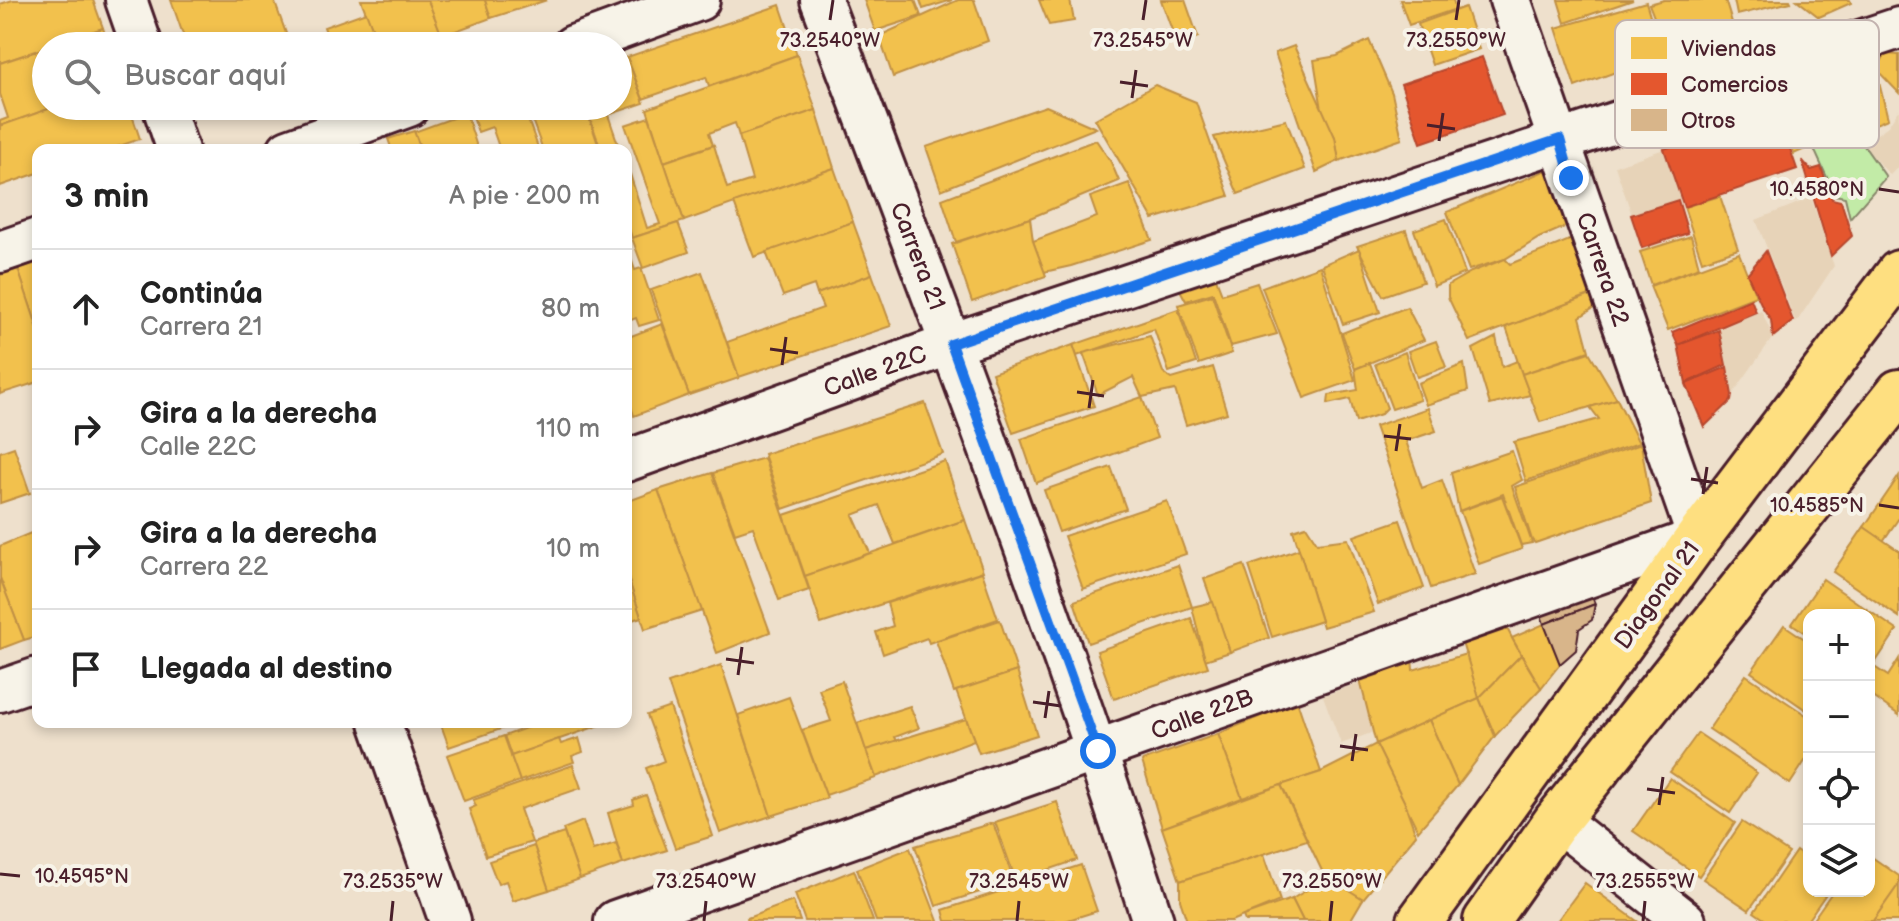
<!DOCTYPE html>
<html lang="es">
<meta charset="utf-8">
<style>
body{margin:0;font-family:"Balsamiq Sans",sans-serif;background:#f2f2f2;color:#222}
.controls{position:absolute;right:24px;bottom:24px;display:grid;overflow:hidden;border-radius:16px;box-shadow:0 4px 12px #0003}
.controls button{width:72px;height:72px;display:grid;place-items:center;padding:0;border:0;border-bottom:2px solid #e0e0e0;background:#fff;color:#222;font:40px sans-serif}
.stop{position:absolute;width:24px;height:24px;margin:-18px;border:6px solid #1a73e8;border-radius:50%;background:#fff}
.stop.end{background:#1a73e8;border-color:#fff;box-shadow:0 2px 8px #0008}
.list{margin:0;padding:0;list-style:none}
h2{display:flex;justify-content:space-between;align-items:center;height:104px;margin:0;padding:0 32px;font-size:34px}
h2 small{font-size:26px;font-weight:400;color:#767676}
.list li{display:grid;grid-template-columns:52px 1fr auto;gap:24px;align-items:center;box-sizing:border-box;height:120px;padding:0 32px;border-top:2px solid #e0e0e0}
.list b{display:block;font-size:30px;white-space:nowrap}
.list p{margin:0;font-size:26px;white-space:nowrap;color:#767676}
.list em{font-size:26px;font-style:normal;color:#767676}
.icon{flex:none;width:44px;height:44px;fill:none;stroke:currentColor;stroke-width:2;stroke-linecap:round;stroke-linejoin:round}
.map{position:relative;flex:none;width:1899px;height:921px;overflow:hidden}
.search{position:absolute;background:#fff;box-shadow:0 4px 12px #0003;left:32px;top:32px;width:600px;height:88px;display:flex;align-items:center;gap:20px;box-sizing:border-box;padding:0 28px;border-radius:44px;color:#767676;font-size:30px}
.panel{position:absolute;background:#fff;box-shadow:0 4px 12px #0003;left:32px;top:144px;width:600px;height:584px;border-radius:16px}
.map>svg:first-child{display:block}
</style>
<div class="map">
<svg width="1899" height="921" viewBox="0 0 1899 921">
<rect width="100%" height="100%" fill="#eee0cc"/>
<filter id="ink" filterUnits="userSpaceOnUse"><feTurbulence type="fractalNoise" baseFrequency=".0125" numOctaves="2"/><feDisplacementMap in="SourceGraphic" scale="16" xChannelSelector="R" yChannelSelector="G"/><feConvolveMatrix kernelMatrix="1 2 1 2 8 2 1 2 1" color-interpolation-filters="sRGB"/></filter>
<g filter="url(#ink)">
<g fill="#e7d3b8">
<path d="M1899,109V166L1890,175L1862,145L1888,126Z"/>
<path d="M1664,149L1682,198L1632,215L1615,166Z"/>
<path d="M1811,198L1834,266L1796,323L1756,220Z"/>
<path d="M1761,310L1773,337L1732,395L1719,330Z"/>
<path d="M1392,672L1409,719L1341,744L1323,696Z"/>
</g>
<path fill="#c2eba7" stroke="#868569" stroke-width="2" d="M1857,136L1886,177L1850,218L1845,197L1835,195L1814,149Z"/>
<g fill="#f2c14e" stroke="#c09044" stroke-width="2">
<path d="M13,0H93L103,28L0,63V4Z"/>
<path d="M171,0H274L288,39L269,46H187Z"/>
<path d="M361,0H428L442,36L413,46H379Z"/>
<path d="M428,0H485L491,18L442,36Z"/>
<path d="M485,0H547L491,18Z"/>
<path d="M864,0H915L921,16L875,31Z"/>
<path d="M920,0H952L923,9Z"/>
<path d="M958,0H974L988,41L893,77L879,36Z"/>
<path d="M1039,0H1070L1074,21L1049,25Z"/>
<path d="M1161,0H1185L1198,37L1177,44Z"/>
<path d="M1400,0H1453L1456,9L1409,25Z"/>
<path d="M1558,0H1633L1565,23Z"/>
<path d="M1664,0H1725L1735,32L1669,56L1649,4Z"/>
<path d="M1734,0H1790L1791,2L1737,15Z"/>
<path d="M1797,0H1850L1851,3L1819,17Z"/>
<path d="M1646,2L1662,55L1575,87L1556,28Z"/>
<path d="M780,5L797,55L709,86L706,77L643,99L627,57Z"/>
<path d="M1465,7L1479,49L1432,65L1418,24Z"/>
<path d="M366,12L379,46H331L324,27Z"/>
<path d="M103,28L109,46H51Z"/>
<path d="M1369,40L1392,93L1402,139L1339,161L1335,137L1323,116L1314,60L1337,56Z"/>
<path d="M1294,46L1335,137L1339,161L1316,172L1275,53Z"/>
<path d="M46,48V106H57L0,126V121L8,118L0,94V63Z"/>
<path d="M1886,54L1899,55V93L1876,69Z"/>
<path d="M797,55L816,110L739,136L735,123L709,133L713,145L664,162L647,109Z"/>
<path d="M627,57L644,103L608,115L605,106H618V60Z"/>
<path d="M1876,70L1888,119L1838,139L1813,90Z"/>
<path d="M1155,85L1196,102L1229,196L1153,219L1095,119Z"/>
<path d="M1811,91L1835,136L1794,154L1777,106Z"/>
<path d="M57,106H129L140,139L108,150H38V173L0,186V126Z"/>
<path d="M487,106H523L539,150H500L492,127L478,132L471,111Z"/>
<path d="M527,106H585L600,150H543Z"/>
<path d="M586,106H605L620,150H601Z"/>
<path d="M1046,106L1096,128L941,190L926,147Z"/>
<path d="M816,110L834,168L684,221L664,162L714,145L727,188L752,180L739,136Z"/>
<path d="M466,113L478,150H421L414,132Z"/>
<path d="M649,117L684,221L632,238L626,219V175L630,174L647,228L660,224L625,125Z"/>
<path d="M1286,120L1305,169L1238,194L1214,137Z"/>
<path d="M414,131L421,150H392L388,139Z"/>
<path d="M1096,140L1111,162L1119,181L1030,218L956,242L942,199Z"/>
<path d="M1556,166L1561,213L1574,223L1539,238L1505,259L1469,270L1447,212Z"/>
<path d="M834,168L853,222L754,257L734,203Z"/>
<path d="M1129,183L1152,240L1071,266L1044,272L1033,241L1097,217L1090,197Z"/>
<path d="M1720,196L1738,249L1702,261L1684,207Z"/>
<path d="M1030,218L1033,241L1046,276L972,302L952,244Z"/>
<path d="M1446,219L1465,273L1434,286L1414,230Z"/>
<path d="M853,222L872,274L817,294L814,285L783,296L766,252Z"/>
<path d="M678,223L689,252L643,268L632,238Z"/>
<path d="M1406,230L1423,282L1383,296L1357,246Z"/>
<path d="M1691,236L1699,267L1651,285L1640,252Z"/>
<path d="M1577,237L1600,291L1469,341L1448,297V285L1471,272L1505,259L1510,264Z"/>
<path d="M626,245L635,270L641,268L659,320L639,326L636,318L626,322Z"/>
<path d="M1359,249L1380,312L1343,324L1322,265Z"/>
<path d="M1739,253L1756,296L1668,330L1650,286Z"/>
<path d="M38,262V322L36,323L18,269Z"/>
<path d="M1320,266L1355,380L1304,398L1262,287Z"/>
<path d="M18,269L38,329V382L0,394V275Z"/>
<path d="M702,272L739,378L689,395L651,290Z"/>
<path d="M872,274L891,326L739,377L727,342L823,308L817,294Z"/>
<path d="M1215,276L1222,294L1257,283L1277,334L1231,346L1213,293L1186,301L1179,288Z"/>
<path d="M1212,295L1232,353L1199,364L1178,305Z"/>
<path d="M1591,295L1595,307L1580,317L1589,351L1522,374L1506,327Z"/>
<path d="M1407,307L1424,340L1355,369L1342,333Z"/>
<path d="M1178,309L1196,363L1169,372L1154,329L1077,356L1073,345Z"/>
<path d="M662,324L689,395L634,416L626,390V338Z"/>
<path d="M1150,336L1163,372L1172,379L1213,367L1227,413L1186,425L1175,390L1142,397L1133,377L1098,395L1083,353Z"/>
<path d="M1496,337L1502,367L1517,361L1530,395L1490,405L1473,349Z"/>
<path d="M1436,341L1446,367L1417,377L1408,351Z"/>
<path d="M1073,345L1094,406L1013,433L992,373Z"/>
<path d="M1405,352L1420,400L1392,409L1375,364Z"/>
<path d="M1589,352L1617,399L1540,422L1522,374Z"/>
<path d="M1370,363L1387,408L1381,414L1356,422L1350,399L1328,404L1329,395L1358,390L1355,369Z"/>
<path d="M1464,364L1468,391L1426,405L1418,383Z"/>
<path d="M1142,397L1157,438L1036,483L1021,439Z"/>
<path d="M1617,399L1639,443L1526,481L1514,442L1599,419L1590,407Z"/>
<path d="M925,403L943,454L783,509L764,454Z"/>
<path d="M1428,408L1436,431L1406,441L1422,488L1442,480L1475,574L1431,588L1375,426Z"/>
<path d="M1641,444L1651,503L1535,543L1532,540L1515,487Z"/>
<path d="M14,447L30,493L0,503V452Z"/>
<path d="M1512,451L1522,480L1512,486L1532,543L1521,545L1503,494L1459,511L1451,472Z"/>
<path d="M764,458L809,590L779,600L753,527L735,533L713,473Z"/>
<path d="M945,461L965,520L895,544L879,505L853,515L870,553L805,576L784,515Z"/>
<path d="M1111,467L1126,509L1059,532L1044,490Z"/>
<path d="M712,473L770,632L717,653L658,490Z"/>
<path d="M1899,476V518L1883,541L1864,527Z"/>
<path d="M658,490L702,611L645,629L626,572V502Z"/>
<path d="M1502,496L1522,549L1479,564L1460,511Z"/>
<path d="M1167,501L1186,554L1083,589L1064,536Z"/>
<path d="M965,520L983,571L821,624L805,576Z"/>
<path d="M1400,520L1424,588L1378,604L1354,536Z"/>
<path d="M1306,526L1317,543L1348,539L1374,612L1323,627L1293,530Z"/>
<path d="M1864,527L1899,551V617L1833,572Z"/>
<path d="M38,530V636L24,640L0,578V546Z"/>
<path d="M1299,549L1321,621L1272,637L1249,566Z"/>
<path d="M1178,565L1192,607L1088,643L1074,601Z"/>
<path d="M1244,565L1269,638L1230,652L1204,579Z"/>
<path d="M626,572L641,617L626,622Z"/>
<path d="M982,572L998,619L929,643L927,638L883,654L876,632L893,626L887,603Z"/>
<path d="M0,578L24,640L0,649Z"/>
<path d="M1823,579L1897,630L1873,666L1888,676L1899,659V715L1869,694V615H1809V635L1792,624Z"/>
<path d="M1213,602L1230,652L1205,660L1192,607Z"/>
<path d="M1191,618L1208,667L1114,699L1097,651Z"/>
<path d="M1502,619L1521,655L1479,698L1460,636Z"/>
<path d="M1000,620L1017,671L954,692L936,641Z"/>
<path d="M1544,624L1560,664L1541,688L1512,638Z"/>
<path d="M1784,625L1809,642V712L1751,672Z"/>
<path d="M1466,654L1479,698L1376,744L1360,680L1412,656L1413,670Z"/>
<path d="M1521,655L1541,688L1495,736L1479,698Z"/>
<path d="M721,665L771,816L720,833L668,683Z"/>
<path d="M1017,671L1037,735L979,753L956,691Z"/>
<path d="M1746,675L1809,717V755L1790,784L1709,729Z"/>
<path d="M842,681L876,778L826,795L802,730L831,721L819,689Z"/>
<path d="M789,697L827,798L771,816L738,715Z"/>
<path d="M1479,698L1495,736L1458,785L1429,720Z"/>
<path d="M1297,701L1321,772L1242,798L1218,734Z"/>
<path d="M910,706L919,728L895,737L897,741L866,750L857,723Z"/>
<path d="M670,707L713,836L675,848L646,768L664,761L647,715Z"/>
<path d="M966,719L974,740L876,777L866,750Z"/>
<path d="M1429,720L1458,785L1418,831L1376,744Z"/>
<path d="M440,722H521L449,747Z"/>
<path d="M542,722H609L511,756L504,736Z"/>
<path d="M1698,733L1757,773L1730,813L1670,772Z"/>
<path d="M1218,734L1242,798L1162,828L1142,761Z"/>
<path d="M504,736L520,781L464,801L447,755Z"/>
<path d="M579,738L583,752L572,756L574,762L520,781L511,756L559,739L561,744Z"/>
<path d="M1376,744L1404,801L1416,835L1363,899L1324,875L1281,785L1321,772Z"/>
<path d="M573,765L581,788L520,809L532,842L486,856L469,809L476,806L473,800Z"/>
<path d="M1670,778L1735,823L1699,876L1633,831Z"/>
<path d="M1281,785L1307,840L1180,881L1162,828Z"/>
<path d="M646,795L667,850L623,864L608,813L634,805L633,800Z"/>
<path d="M1057,802L1077,860L1016,881L995,822Z"/>
<path d="M583,821L593,850L616,843L623,864L580,879L563,829Z"/>
<path d="M1742,822L1789,853L1749,910L1703,879Z"/>
<path d="M993,823L1014,881L936,906L915,846Z"/>
<path d="M564,833L580,879L549,890L533,843Z"/>
<path d="M534,846L549,890L513,901L506,881L498,884L489,861Z"/>
<path d="M910,848L938,921H876L857,869Z"/>
<path d="M1796,851L1809,860V891H1828L1807,921H1767L1754,912Z"/>
<path d="M1264,854L1280,901L1231,921H1187L1180,900V881Z"/>
<path d="M1869,855L1899,876V884L1873,921H1812L1833,891H1869Z"/>
<path d="M1081,865L1097,911L1065,921H946L943,910Z"/>
<path d="M854,870L873,921H805L795,894Z"/>
<path d="M1328,877L1363,899L1350,921H1303L1292,899Z"/>
<path d="M1585,883L1637,921H1557Z"/>
<path d="M1899,884V921H1873Z"/>
<path d="M1292,899L1303,921H1245L1243,916Z"/>
<path d="M793,901L800,921H748L747,918Z"/>
</g>
<g fill="#e4572e" stroke="#b6462d" stroke-width="2">
<path d="M1482,57L1503,115L1421,143L1401,84Z"/>
<path d="M1777,111L1797,169L1684,207L1664,149Z"/>
<path d="M1802,160L1811,170L1821,167L1832,199L1841,201L1852,236L1831,256Z"/>
<path d="M1678,200L1688,233L1642,248L1631,215Z"/>
<path d="M1766,251L1793,321L1773,337L1771,320L1763,308L1747,274Z"/>
<path d="M1751,299L1756,312L1678,345L1672,332Z"/>
<path d="M1719,330L1726,365L1686,383L1678,345Z"/>
<path d="M1727,367L1732,395L1731,401L1704,427L1686,384Z"/>
</g>
<g fill="#d8b58a" stroke="#4a1f2b" stroke-width="2">
<path d="M1587,584L1595,604L1544,624L1536,600Z"/>
<path d="M1595,604L1592,620L1579,629L1576,650L1560,664L1544,624Z"/>
</g>
<g fill="none" stroke-linecap="round" stroke-linejoin="round">
<defs>
<g id="street">
<path d="M126,0L142,46"/>
<path d="M821,0C937,305 1052,610 1153,921"/>
<path d="M573,46L699,0"/>
<path d="M163,106L178,150"/>
<path d="M288,150L409,106"/>
<path d="M0,252L38,239"/>
<path d="M626,461L951,344L1899,28"/>
<path d="M0,691L38,678"/>
<path d="M380,722L450,921"/>
<path d="M1557,820L1685,921"/>
<path d="M615,921L1698,538L1510,0"/>
</g>
<g id="highway">
<path d="M1420,921L1698,538L1899,273"/>
<path d="M1486,921L1557,820L1899,392"/>
</g>
</defs>
<use href="#street" stroke="#4a1f2b" stroke-width="46"/>
<use href="#highway" stroke="#4a1f2b" stroke-width="50"/>
<use href="#street" stroke="#f7f3e8" stroke-width="40"/>
<use href="#highway" stroke="#fedf80" stroke-width="44"/>
</g>
</g>
<g fill="none" stroke-linecap="round" stroke-linejoin="round" filter="url(#ink)">
<path stroke="#1a73e8" stroke-width="10" d="M1098,751L951,344L1560,139L1571,178"/>
</g>
<path fill="none" stroke="#4a1f2b" stroke-width="3" d="M830,20L833,0M1143,20L1146,0M1456,20L1459,0M1120,82L1148,86M1132,98L1136,70M1427,125L1455,129M1439,141L1443,113M1879,189L1899,192M770,349L798,353M782,365L786,337M1077,392L1104,396M1089,408L1093,380M1384,436L1411,439M1396,451L1400,424M1691,479L1718,483M1703,494L1707,467M1879,505L1899,508M726,659L754,663M738,675L742,647M1033,702L1061,706M1045,718L1049,691M1340,746L1368,750M1352,761L1356,734M1647,789L1675,793M1659,805L1663,777M0,874L20,876M391,921L393,901M704,921L706,901M1017,921L1019,901M1330,921L1332,901M1643,921L1645,901"/>
<g text-anchor="middle" stroke-width="8" stroke-linejoin="round" paint-order="stroke">
<g font-size="24" fill="#4a1f2b" stroke="#f7f3e8">
<text transform="translate(918 256) rotate(69)" y="8">Carrera 21</text>
<text transform="translate(1603 269) rotate(71)" y="8">Carrera 22</text>
<text transform="translate(875 371) rotate(-20)" y="8">Calle 22C</text>
<text transform="translate(1657 595) rotate(-54)" y="8">Diagonal 21</text>
<text transform="translate(1202 714) rotate(-20)" y="8">Calle 22B</text>
</g>
</g>
<rect x="1615" y="20" width="264" height="128" rx="12" fill="#f7f3e8" stroke="#c3b3af" stroke-width="2"/>
<rect x="1631" y="37" width="36" height="22" fill="#f2c14e"/>
<rect x="1631" y="73" width="36" height="22" fill="#e4572e"/>
<rect x="1631" y="109" width="36" height="22" fill="#d8b58a"/>
<g font-size="22" fill="#4a1f2b">
<text x="1681" y="56">Viviendas</text>
<text x="1681" y="92">Comercios</text>
<text x="1681" y="128">Otros</text>
</g>
<g font-size="20" text-anchor="middle" fill="#4a1f2b" stroke="#f7f3e8" stroke-width="8" stroke-linejoin="round" paint-order="stroke">
<text x="830" y="47">73.2540°W</text>
<text x="1143" y="47">73.2545°W</text>
<text x="1456" y="47">73.2550°W</text>
<text x="1817" y="196">10.4580°N</text>
<text x="1817" y="512">10.4585°N</text>
<text x="82" y="883">10.4595°N</text>
<text x="393" y="888">73.2535°W</text>
<text x="706" y="888">73.2540°W</text>
<text x="1019" y="888">73.2545°W</text>
<text x="1332" y="888">73.2550°W</text>
<text x="1645" y="888">73.2555°W</text>
</g>
</svg>
<div class="controls">
<button>+</button>
<button>−</button>
<button><svg class="icon" aria-label="locate" viewBox="0 0 24 24"><circle cx="12" cy="12" r="6"/><path d="M12 2v4M12 18v4M2 12h4M18 12h4"/></svg></button>
<button><svg class="icon" aria-label="layers" viewBox="0 0 24 24"><path d="M12 4l9 5-9 5-9-5zM3 14l9 5 9-5"/></svg></button>
</div>
<div class="stop" style="left:1098px;top:751px"></div>
<div class="stop end" style="left:1571px;top:178px"></div>
<div class="search"><svg class="icon" aria-label="search" viewBox="0 0 24 24"><circle cx="10" cy="10" r="6"/><path d="M15 15l6 6"/></svg>Buscar aquí</div>
<section class="panel">
<h2>3 min<small>A pie · 200 m</small></h2>
<ul class="list">
<li><svg class="icon" aria-label="ahead" viewBox="0 0 24 24"><path d="M12 20V5M6 11l6-6 6 6"/></svg><div><b>Continúa</b><p>Carrera 21</p></div><em>80 m</em></li>
<li><svg class="icon" aria-label="right" viewBox="0 0 24 24"><path d="M7 20v-9h11M14 6l5 5-5 5"/></svg><div><b>Gira a la derecha</b><p>Calle 22C</p></div><em>110 m</em></li>
<li><svg class="icon" aria-label="right" viewBox="0 0 24 24"><path d="M7 20v-9h11M14 6l5 5-5 5"/></svg><div><b>Gira a la derecha</b><p>Carrera 22</p></div><em>10 m</em></li>
<li><svg class="icon" aria-label="arrive" viewBox="0 0 24 24"><path d="M6 21V4h12l-3 4 3 4H6"/></svg><div><b>Llegada al destino</b></div></li>
</ul>
</section>
</div>
